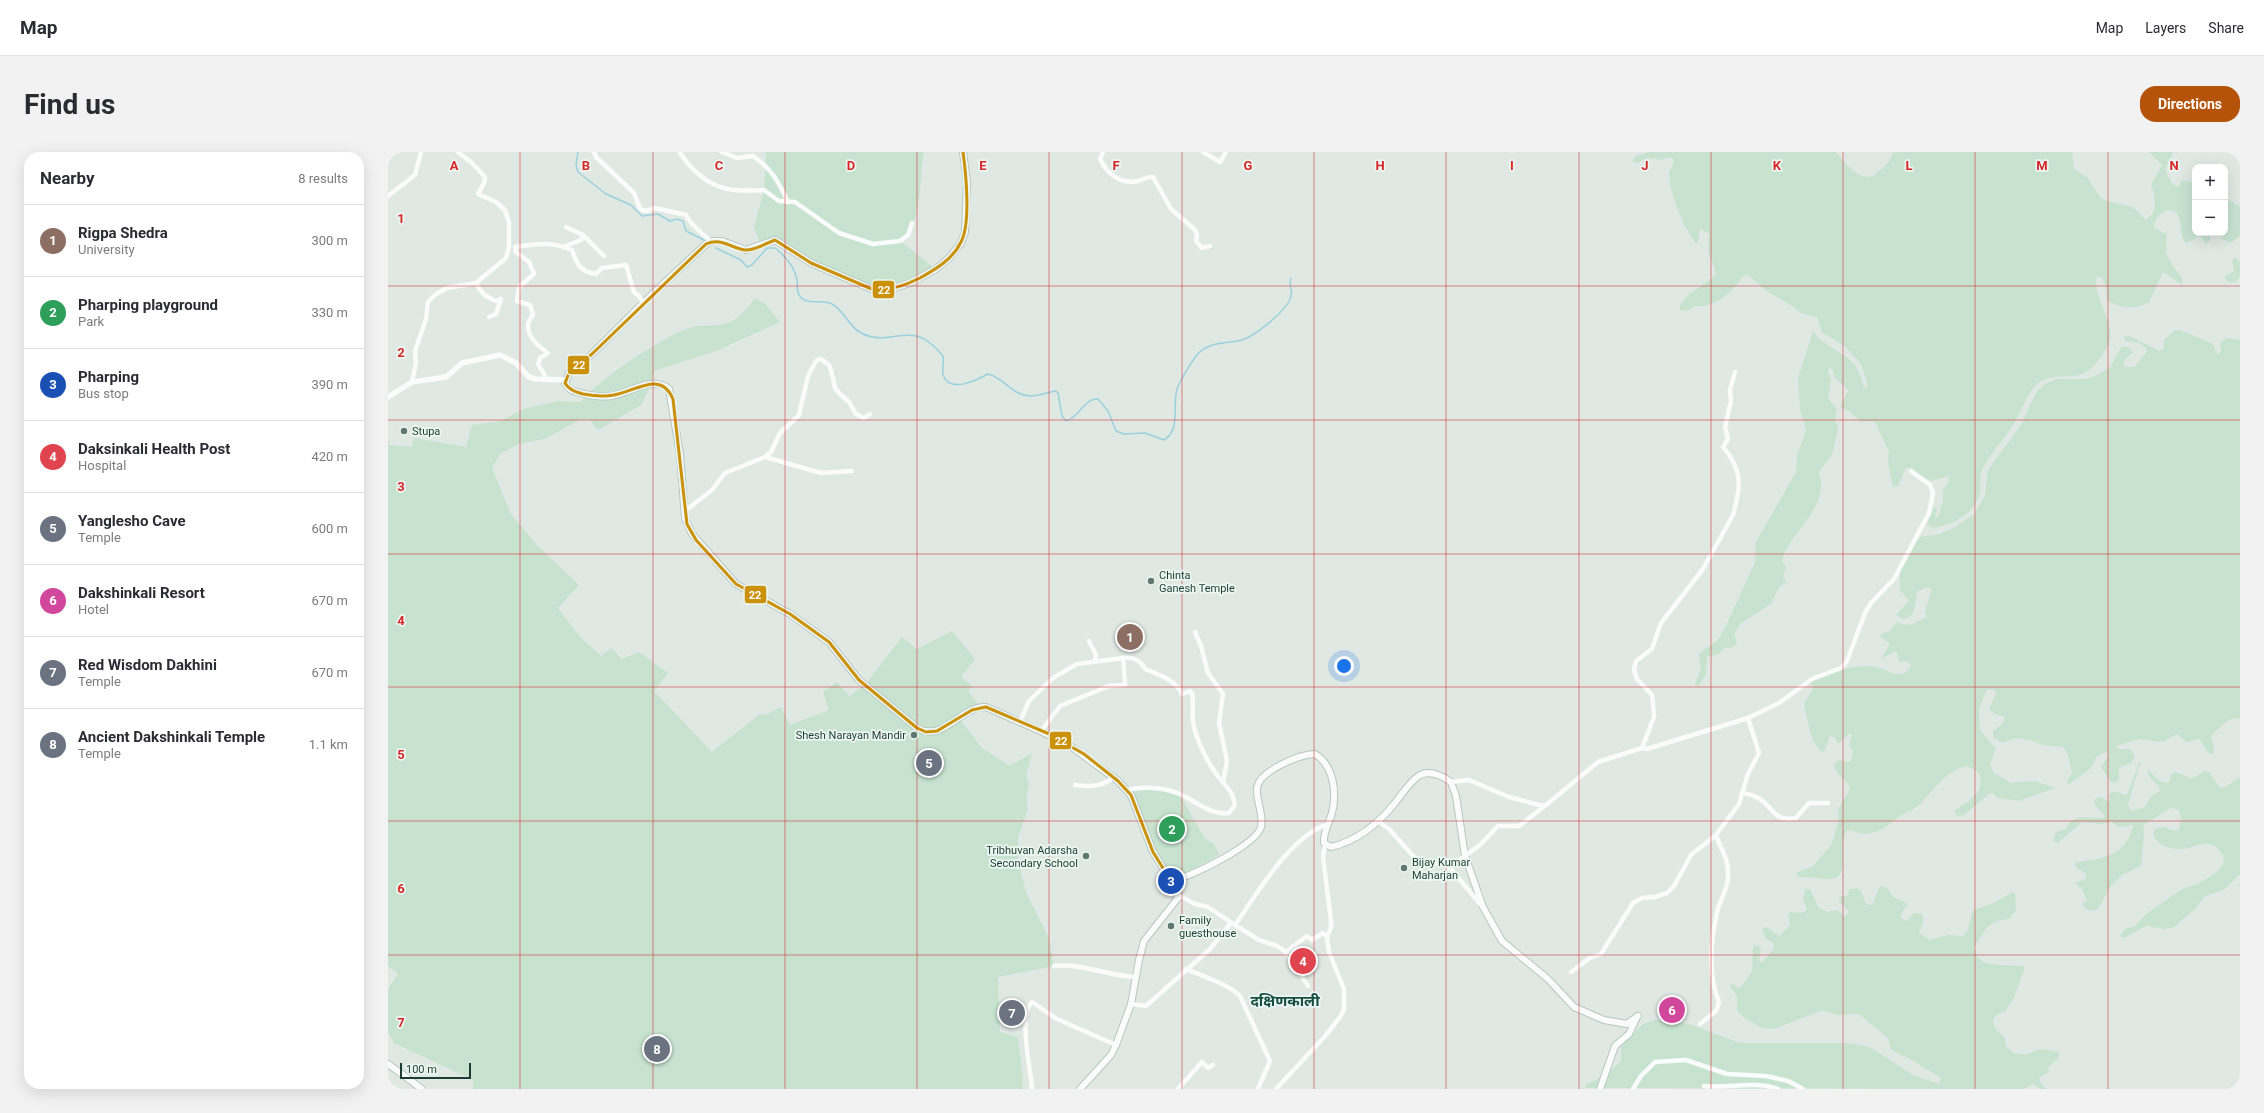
<!DOCTYPE html>
<meta charset="utf-8">
<style>
body{margin:0;font-family:Roboto,"Noto Sans Devanagari",sans-serif;background:#f2f2f3;color:#2b2b33}
.controls{position:absolute;right:12px;top:12px;display:grid;overflow:hidden;border-radius:8px;box-shadow:0 4px 16px #0002}
.controls button{width:36px;height:36px;display:grid;place-items:center;padding:0;border:0;border-bottom:1px solid #e1e1e2;background:#fff;color:#2b2b33;font:20px sans-serif}
.scale{position:absolute;left:12px;bottom:10px;width:71px;box-sizing:border-box;padding-left:4px;border:2px solid #1d3c34;border-top:0;font-size:11px;line-height:14px;white-space:nowrap;color:#1d3c34;-webkit-text-stroke:3px #edf7f2;paint-order:stroke}
.you{position:absolute;left:956px;top:514px;width:14px;height:14px;margin:-10px;border:3px solid #fff;border-radius:50%;background:#1a73e8;box-shadow:0 0 0 6px #1a73e833}
.badge{display:grid;place-items:center;width:26px;height:26px;border-radius:50%;background:#b45309;color:#fff;font-size:13px;font-weight:700}
.pin{position:absolute;translate:-50% -50%;border:2px solid #fff;box-shadow:0 1px 4px #0006}
.list{margin:0;padding:0;list-style:none}
h2{display:flex;justify-content:space-between;align-items:center;height:52px;margin:0;padding:0 16px;font-size:17px}
h2 small{font-size:13px;font-weight:400;color:#7c7c81}
.list li{display:grid;grid-template-columns:26px 1fr auto;gap:12px;align-items:center;box-sizing:border-box;height:72px;padding:0 16px;border-top:1px solid #e1e1e2}
.list b{display:block;font-size:15px;white-space:nowrap}
.list p{margin:0;font-size:13px;white-space:nowrap;color:#7c7c81}
.list em{font-size:13px;font-style:normal;color:#7c7c81}
.map{position:relative;flex:none;width:1852px;height:937px;overflow:hidden;border-radius:16px}
header{display:flex;align-items:center;gap:24px;box-sizing:border-box;height:56px;padding:0 20px;background:#fff;border-bottom:1px solid #e1e1e2}
header strong{font-size:19px}
nav{display:flex;gap:22px;margin-inline-start:auto;font-size:14px}
.intro{display:flex;align-items:center;justify-content:space-between;box-sizing:border-box;height:96px;padding:0 24px}
h1{margin:0;font-size:28px}
.button{padding:10px 18px;border-radius:16px;background:#b45309;color:#fff;font-size:14px;font-weight:700}
main{display:flex;gap:24px;padding:0 24px}
aside{flex:1;background:#fff;border-radius:16px;box-shadow:0 4px 16px #0002}
.map>svg:first-child{display:block}
</style>
<header>
<strong>Map</strong>
<nav><a>Map</a><a>Layers</a><a>Share</a></nav>
</header>
<div class="intro"><h1>Find us</h1><a class="button">Directions</a></div>
<main>
<aside>
<h2>Nearby<small>8 results</small></h2>
<ul class="list">
<li><span class="badge" style="background:#8d6e63">1</span><div><b>Rigpa Shedra</b><p>University</p></div><em>300 m</em></li>
<li><span class="badge" style="background:#2e9e5b">2</span><div><b>Pharping playground</b><p>Park</p></div><em>330 m</em></li>
<li><span class="badge" style="background:#1a4fb4">3</span><div><b>Pharping</b><p>Bus stop</p></div><em>390 m</em></li>
<li><span class="badge" style="background:#e0444e">4</span><div><b>Daksinkali Health Post</b><p>Hospital</p></div><em>420 m</em></li>
<li><span class="badge" style="background:#6b7280">5</span><div><b>Yanglesho Cave</b><p>Temple</p></div><em>600 m</em></li>
<li><span class="badge" style="background:#d1479c">6</span><div><b>Dakshinkali Resort</b><p>Hotel</p></div><em>670 m</em></li>
<li><span class="badge" style="background:#6b7280">7</span><div><b>Red Wisdom Dakhini</b><p>Temple</p></div><em>670 m</em></li>
<li><span class="badge" style="background:#6b7280">8</span><div><b>Ancient Dakshinkali Temple</b><p>Temple</p></div><em>1.1 km</em></li>
</ul>
</aside>
<div class="map">
<svg width="1852" height="937" viewBox="0 0 1852 937">
<rect width="100%" height="100%" fill="#e0e8e4"/>
<g fill="#c7e3d0">
<path d="M378,0H536C530,28 537,69 512,89L548,117L497,139L435,117L391,89L373,93L366,75L376,38Z"/>
<path d="M1261,0H1448C1458,12 1476,36 1491,19C1494,16 1498,14 1500,11C1503,7 1503,3 1506,0H1684L1686,17L1699,25L1712,45L1719,49L1745,55L1758,68C1771,59 1767,45 1763,32L1774,13L1761,0H1785L1777,18L1784,31L1790,35L1794,28L1807,31V81H1822V88L1818,92L1812,84L1798,91C1788,82 1799,57 1779,58C1772,62 1766,67 1766,76L1779,82L1778,101L1783,111L1794,126V133L1775,120L1761,150C1747,158 1732,157 1719,148L1718,134L1713,125H1709C1702,139 1729,174 1721,191C1717,200 1707,215 1698,220C1678,231 1658,215 1642,241C1635,251 1631,263 1625,273C1616,288 1601,302 1594,318C1591,325 1593,332 1592,339C1589,361 1564,373 1545,376L1539,372L1546,355L1549,357L1547,364L1550,365L1555,349V338L1561,329L1560,324L1543,329L1518,315L1510,334L1505,335L1500,311L1501,300L1488,272L1485,269L1473,270L1461,259L1452,255L1460,238L1446,225L1445,218L1441,216L1440,220L1443,228L1440,247L1449,257L1447,267L1450,277L1444,303L1431,320C1432,326 1434,331 1433,336C1430,365 1401,382 1394,409L1398,415L1395,426L1399,430L1391,435L1383,452L1353,471L1346,483L1349,488C1348,496 1342,496 1336,496L1331,502L1319,505L1318,523L1310,535L1307,531L1313,517L1311,503L1314,499L1329,489L1336,478L1367,410L1368,390L1408,320L1409,303L1418,279L1412,257L1410,226L1425,179C1427,182 1429,185 1433,188C1455,205 1470,205 1476,236L1480,235L1474,214L1469,207L1456,194L1434,180L1429,165L1413,161L1401,152L1381,141L1359,122C1353,122 1338,157 1307,154L1299,159L1292,158V153L1299,144L1327,124V117L1320,99L1321,82L1312,76L1310,91H1307C1294,71 1284,48 1281,24C1280,17 1287,14 1285,7L1281,5L1274,8L1260,6L1249,11L1244,9L1248,4Z"/>
<path d="M1837,46L1852,55V84L1842,91L1834,87L1833,82L1837,81Z"/>
<path d="M1847,105L1852,110V124L1848,130H1840L1836,125L1846,119L1844,109Z"/>
<path d="M368,146L378,153L392,170L328,199L266,219L264,231L253,253L210,278L202,268H192L156,287L131,292L113,301L104,316L123,362L148,392L191,433L170,456L192,485L213,504L223,496L234,507L251,500L280,521L266,539L324,600L372,562L377,563L393,555L402,573L441,558L435,540L449,530L461,544L477,533L514,485L529,497L564,479L587,507L573,525L584,534L580,539L592,555L571,566L594,596L622,614L644,601L638,624L641,633L638,647L640,657L630,685V708L638,740L661,786L666,814L610,825L612,880L630,885L635,929L634,937H85V928L6,891L0,880V837L10,822L0,814V286L1,293L24,295L26,286L78,295L84,273L113,269L135,257L171,249L193,250C212,226 269,189 298,177C312,171 331,176 344,169C352,165 361,153 368,146Z"/>
<path d="M1787,178H1792L1825,192L1828,200L1830,202L1833,200L1832,190L1840,186L1852,188V566L1840,568L1823,584L1826,597L1825,603L1819,600L1812,587L1798,590L1789,582L1774,590L1751,587L1728,594L1729,597H1742L1747,605L1743,611L1731,616V628L1727,631L1723,630L1713,615L1721,602L1718,600L1709,604L1702,617L1680,633L1679,630L1684,620L1680,603L1675,595L1654,593L1642,588L1628,586L1614,591L1605,585V579L1615,571L1617,565L1607,562L1601,557L1608,542L1607,538L1599,537L1591,557L1592,578L1608,597L1602,611L1605,620L1623,631L1647,629L1667,636L1631,649L1610,646L1605,641H1602L1576,663L1569,664L1566,659C1579,650 1600,640 1590,620L1579,614C1557,619 1547,637 1532,652C1527,658 1519,659 1513,663C1500,674 1481,689 1464,678L1459,679C1446,699 1472,734 1427,726C1421,725 1414,726 1408,724L1410,720L1425,714L1443,693L1451,668L1450,657L1462,637C1460,626 1447,625 1446,612L1451,608L1459,610L1463,609L1465,598L1461,594L1464,584L1462,581L1450,592L1446,585L1442,584L1436,600C1423,596 1420,568 1417,557L1416,551L1426,535L1421,532C1434,521 1470,511 1487,515C1501,517 1507,528 1521,518L1523,512L1519,509L1511,510L1510,502L1507,499L1493,507L1502,492L1491,484L1493,482L1502,479L1508,471L1523,473L1539,465L1537,459L1544,437L1538,435L1529,440C1527,448 1529,466 1515,467L1508,463L1521,449L1512,438V419L1528,389L1532,385L1552,382L1567,375L1586,362L1597,343L1600,318L1633,273L1648,241L1655,233L1668,227H1698L1710,223L1723,214L1733,195H1740L1745,200L1736,209V215H1746L1759,200L1758,196L1751,191L1737,189L1736,185L1741,184L1772,199L1776,196V188Z"/>
<path d="M1752,609L1753,611C1747,626 1744,640 1740,654L1743,659C1758,654 1755,660 1763,644L1772,639C1771,630 1758,627 1760,617L1769,627L1777,631L1782,629L1783,622L1787,620L1796,623L1803,627L1818,619L1822,621L1832,636L1837,635L1852,625V722L1837,737L1816,745L1807,757L1786,775L1777,777L1758,774L1736,786L1732,784L1737,777L1747,774L1758,762L1794,737L1810,732L1829,720L1835,712L1836,705C1822,683 1814,694 1795,697C1784,698 1768,694 1765,681L1768,676L1775,675L1789,679L1792,675L1793,665L1790,657L1783,656L1755,673L1756,682L1753,714L1734,723L1722,735L1710,757L1702,759L1695,754L1694,752L1699,748L1694,737L1687,731L1697,727L1699,722L1688,716L1687,710C1704,708 1723,707 1736,693C1741,688 1743,679 1746,673L1730,675L1723,669L1715,672L1694,670L1670,691L1665,689L1668,680L1677,677L1683,669L1692,665L1716,666V663L1706,652L1707,647L1713,645L1721,650L1722,647L1720,643L1726,639L1739,643Z"/>
<path d="M777,637L793,645L817,687L826,692L831,703L783,729L739,638Z"/>
<path d="M1492,734L1499,736L1505,745L1520,752L1513,762V766L1519,769L1526,761H1533L1536,768L1531,780L1541,788L1560,783L1575,784L1579,779L1585,758L1606,751L1624,740L1627,742L1628,759L1621,767C1598,769 1598,778 1586,795C1589,820 1619,810 1637,815L1625,848L1618,858L1607,864C1601,875 1611,879 1617,886L1618,894L1625,901L1637,903L1652,897L1671,900V905L1660,916L1661,920L1651,926L1652,930L1658,937H1652L1645,932L1636,937L1198,936L1197,933L1220,922L1233,908V894L1255,872L1267,868H1275L1301,872L1352,891H1461L1482,895L1525,923L1551,932L1553,926L1524,908L1503,898L1500,886L1471,862L1449,863L1435,858L1386,877L1374,876L1356,866L1349,858V844L1342,834L1344,832L1350,836L1353,835L1364,819L1365,795L1369,793L1373,796L1371,808L1374,811L1386,796V791L1378,787L1374,777L1379,775L1391,784L1400,776L1402,771L1400,765L1402,760L1413,761L1419,758L1415,747L1417,737H1422L1431,756L1439,760L1449,758L1457,764L1461,760L1452,750L1451,744H1459L1462,737L1469,736L1473,739L1478,752L1484,753Z"/>
</g>
<g fill="none" stroke-linecap="round" stroke-linejoin="round">
<g stroke="#9bd1dc" stroke-width="1.5">
<path d="M190,0L188,13L190,20L218,42L243,53L254,64L270,62L282,69L289,67L295,69L298,79L316,88"/>
<path d="M328,96L353,108L359,115L364,113L379,96H387C397,104 407,115 409,128C410,133 408,138 411,143C419,155 433,146 444,152C457,159 462,177 475,182C507,196 523,164 555,204C556,210 554,218 555,223C562,242 589,228 600,222C617,226 624,244 643,244C651,244 660,240 668,239L670,241L674,264L678,269C692,265 696,246 710,247L720,259L728,279L736,282L757,281L776,288C793,278 784,254 789,237C792,229 803,210 809,203C820,189 839,192 854,188C867,184 901,157 903,144C905,137 900,133 903,126"/>
</g>
<defs>
<g id="secondary">
<path d="M575,0L579,30L577,80L573,91L561,106L548,117L522,131L497,139L486,138L423,111L387,88L358,98L334,89H325L318,92L255,151L204,202L181,221L177,231C180,238 186,239 192,241C202,243 212,246 223,244C242,241 264,223 281,237L292,302L297,366L304,382L348,432L402,462L441,490L471,528L529,576C556,591 572,554 598,555L677,590L730,629L743,643L765,700L783,729L790,746L756,789L751,808L743,852L728,893L723,903L692,937"/>
<path d="M783,729C801,726 868,693 873,675C876,663 868,649 869,636C871,619 912,602 927,602C946,614 949,641 944,661C941,672 935,679 936,691L943,695C969,689 990,672 1007,651C1014,642 1022,629 1032,623C1042,618 1055,624 1063,630L1068,644L1077,704L1095,755L1114,789L1160,827L1186,855L1216,868L1239,872L1250,864"/>
<path d="M0,912L34,937"/>
<path d="M1212,937L1227,894L1241,882L1249,865"/>
</g>
</defs>
<use href="#secondary" stroke="#b9c5c0" stroke-width="8"/>
<g stroke="#fafcfb" stroke-width="4.5">
<path d="M206,0L208,5L246,41L252,57L258,59L267,56L298,63C304,75 314,80 323,90"/>
<path d="M292,0C295,7 300,12 305,17C326,39 348,40 376,38L391,49L407,50L451,81L485,92L512,89L520,83L524,71"/>
<path d="M334,0L349,6L365,4C384,17 390,29 400,50"/>
<path d="M715,0L712,7C719,22 733,33 750,29C756,28 759,24 765,25L783,57L806,77L809,82L808,89L814,96L822,94"/>
<path d="M815,0L832,10L838,0"/>
<path d="M0,44L27,23L33,0"/>
<path d="M195,83L216,104"/>
<path d="M175,95L193,88L195,83L178,75"/>
<path d="M88,131C93,141 98,145 108,149L113,147L108,162L101,165"/>
<path d="M159,227L150,212L152,206L160,201C147,192 132,178 145,163L142,153L129,149L131,135L146,122L141,110L128,100L127,95C149,92 163,89 184,98C189,112 192,120 208,122L214,116L238,113L246,140L251,144L255,151"/>
<path d="M24,230L28,210L27,199L38,167L40,150L48,142L59,136L88,131L118,106L121,95V70L117,58L108,50L90,42L96,31L97,25L84,11L70,0"/>
<path d="M377,305L433,321L464,319"/>
<path d="M297,359L324,338L337,321L377,305L383,300L392,281L411,263L420,224L428,209L433,207L441,213L443,218L447,236L451,241L461,250L468,262L476,266L482,262"/>
<path d="M701,489L708,503L707,509"/>
<path d="M735,506C746,505 752,508 757,517C770,522 789,529 794,542L802,539L804,541C806,551 804,560 805,569C807,587 823,618 835,630"/>
<path d="M632,570L641,549L665,526L689,512L735,506L737,533L721,534L672,554L653,579"/>
<path d="M1254,596L1266,565L1265,551L1264,543L1249,527L1246,518L1248,509L1264,497L1273,471L1315,417L1345,363C1353,335 1355,318 1335,295L1340,287L1337,275L1343,249L1342,238L1347,220"/>
<path d="M1063,630L1081,628L1121,645L1151,653H1158L1210,610L1254,596L1259,597L1360,566L1391,551L1424,527L1453,516L1459,509L1477,461L1483,451L1506,427L1541,361L1545,341L1542,333L1523,319"/>
<path d="M687,633C701,635 714,635 726,625"/>
<path d="M739,638C758,634 774,635 792,642C807,649 824,664 841,661L847,653L844,642L835,630L839,609L831,571L835,542L820,521L813,494L807,480"/>
<path d="M1354,641C1360,642 1367,644 1372,647C1386,657 1386,670 1408,666L1421,651H1440"/>
<path d="M990,669L1001,677L1026,705L1033,708L1055,712L1063,717L1093,753"/>
<path d="M1063,717L1065,713L1093,692L1110,674H1131L1158,653"/>
<path d="M790,743L807,752L820,755L847,773C868,743 902,685 938,673"/>
<path d="M847,773L871,788L889,794L898,800L919,784L924,788L935,781L939,785"/>
<path d="M898,800L920,834"/>
<path d="M666,814C696,811 719,824 748,825"/>
<path d="M798,817C814,824 840,832 852,844L882,909L870,937"/>
<path d="M1183,820L1202,806L1213,802L1245,751L1254,746L1267,745L1279,741L1286,734L1303,703L1328,683"/>
<path d="M743,852L758,854L822,797L843,771"/>
<path d="M1312,872L1328,859L1331,850C1320,824 1323,788 1329,760C1332,748 1340,737 1340,725C1341,706 1333,699 1328,683L1351,652L1360,622L1371,601L1360,566"/>
<path d="M1316,934C1340,937 1366,928 1390,937"/>
<path d="M644,937C643,918 630,865 644,850L669,867L728,893"/>
<path d="M790,937L814,910L820,916L825,913"/>
<path d="M888,937L938,883L952,865L956,857V837L941,800L939,785L943,775V768L935,705L937,693"/>
<path d="M1245,937L1253,924L1267,910L1298,908L1339,922L1378,924L1400,929L1415,937"/>
</g>
<path stroke="#fafcfb" stroke-width="5.5" d="M0,245L24,230L58,225L74,211L112,203L128,211L141,225L148,227L177,228"/>
<use href="#secondary" stroke="#fafcfb" stroke-width="6"/>
<defs>
<path id="bus-1" d="M575,0C578,22 583,71 573,90C565,107 548,117 532,126C518,133 502,139 486,138L423,111L387,88C379,91 365,99 357,98C342,96 334,85 318,92L204,202L181,221L177,231C181,238 188,240 195,242C206,244 215,245 226,243C248,239 273,218 285,247L299,372L308,388L348,432L402,462L441,490L471,528L529,576L538,580L549,579L584,558L598,555L659,581L696,602L730,629L743,643L765,700L783,729"/>
</defs>
<use href="#bus-1" stroke="#edf7f2" stroke-width="6"/>
<use href="#bus-1" stroke="#cb910a" stroke-width="3"/>
</g>
<path fill="none" stroke="#d62828" stroke-width="1" stroke-opacity="0.55" d="M132,0V937M265,0V937M397,0V937M529,0V937M661,0V937M794,0V937M926,0V937M1058,0V937M1191,0V937M1323,0V937M1455,0V937M1587,0V937M1720,0V937M0,134H1852M0,268H1852M0,402H1852M0,535H1852M0,669H1852M0,803H1852"/>
<g fill="#617872" stroke="#edf7f2" stroke-width="1.5">
<circle cx="16" cy="279" r="4"/>
<circle cx="763" cy="429" r="4"/>
<circle cx="526" cy="583" r="4"/>
<circle cx="698" cy="704" r="4"/>
<circle cx="1016" cy="716" r="4"/>
<circle cx="783" cy="774" r="4"/>
</g>
<g text-anchor="middle" stroke-width="3.5" stroke-linejoin="round" paint-order="stroke">
<g font-size="11" fill="#1d3c34" stroke="#edf7f2" text-anchor="start">
<text x="24" y="283">Stupa</text>
<text x="771" y="427">Chinta<tspan x="771" dy="13">Ganesh Temple</tspan></text>
<text x="518" y="587" text-anchor="end">Shesh Narayan Mandir</text>
<text x="690" y="702" text-anchor="end">Tribhuvan Adarsha<tspan x="690" dy="13">Secondary School</tspan></text>
<text x="1024" y="714">Bijay Kumar<tspan x="1024" dy="13">Maharjan</tspan></text>
<text x="791" y="772">Family<tspan x="791" dy="13">guesthouse</tspan></text>
</g>
<g font-size="15" font-weight="bold" fill="#175043" stroke="#edf7f2">
<text x="897" y="854">दक्षि‍णकाली</text>
</g>
</g>
<g font-size="13" text-anchor="middle" font-weight="bold" fill="#d62828" stroke="#edf7f2" stroke-width="3.5" stroke-linejoin="round" paint-order="stroke">
<text x="66" y="18">A</text>
<text x="198" y="18">B</text>
<text x="331" y="18">C</text>
<text x="463" y="18">D</text>
<text x="595" y="18">E</text>
<text x="728" y="18">F</text>
<text x="860" y="18">G</text>
<text x="992" y="18">H</text>
<text x="1124" y="18">I</text>
<text x="1257" y="18">J</text>
<text x="1389" y="18">K</text>
<text x="1521" y="18">L</text>
<text x="1654" y="18">M</text>
<text x="1786" y="18">N</text>
<text x="13" y="71">1</text>
<text x="13" y="205">2</text>
<text x="13" y="339">3</text>
<text x="13" y="473">4</text>
<text x="13" y="607">5</text>
<text x="13" y="741">6</text>
<text x="13" y="875">7</text>
</g>
<g stroke="#edf7f2" stroke-width="1.5">
<rect x="484" y="128" width="23" height="19" rx="4" fill="#cb910a"/>
<rect x="179" y="203" width="23" height="20" rx="4" fill="#cb910a"/>
<rect x="356" y="433" width="23" height="19" rx="4" fill="#cb910a"/>
<rect x="661" y="579" width="23" height="19" rx="4" fill="#cb910a"/>
</g>
<g font-size="11" text-anchor="middle" font-weight="bold" fill="#fff">
<text x="496" y="142">22</text>
<text x="191" y="217">22</text>
<text x="367" y="447">22</text>
<text x="673" y="593">22</text>
</g>
</svg>
<div class="controls">
<button>+</button>
<button>−</button>
</div>
<div class="scale">100 m</div>
<div class="you"></div>
<div class="pin badge" style="left:742px;top:485px;background:#8d6e63">1</div>
<div class="pin badge" style="left:784px;top:677px;background:#2e9e5b">2</div>
<div class="pin badge" style="left:783px;top:729px;background:#1a4fb4">3</div>
<div class="pin badge" style="left:915px;top:809px;background:#e0444e">4</div>
<div class="pin badge" style="left:541px;top:611px;background:#6b7280">5</div>
<div class="pin badge" style="left:1284px;top:858px;background:#d1479c">6</div>
<div class="pin badge" style="left:624px;top:861px;background:#6b7280">7</div>
<div class="pin badge" style="left:269px;top:897px;background:#6b7280">8</div>
</div>
</main>
